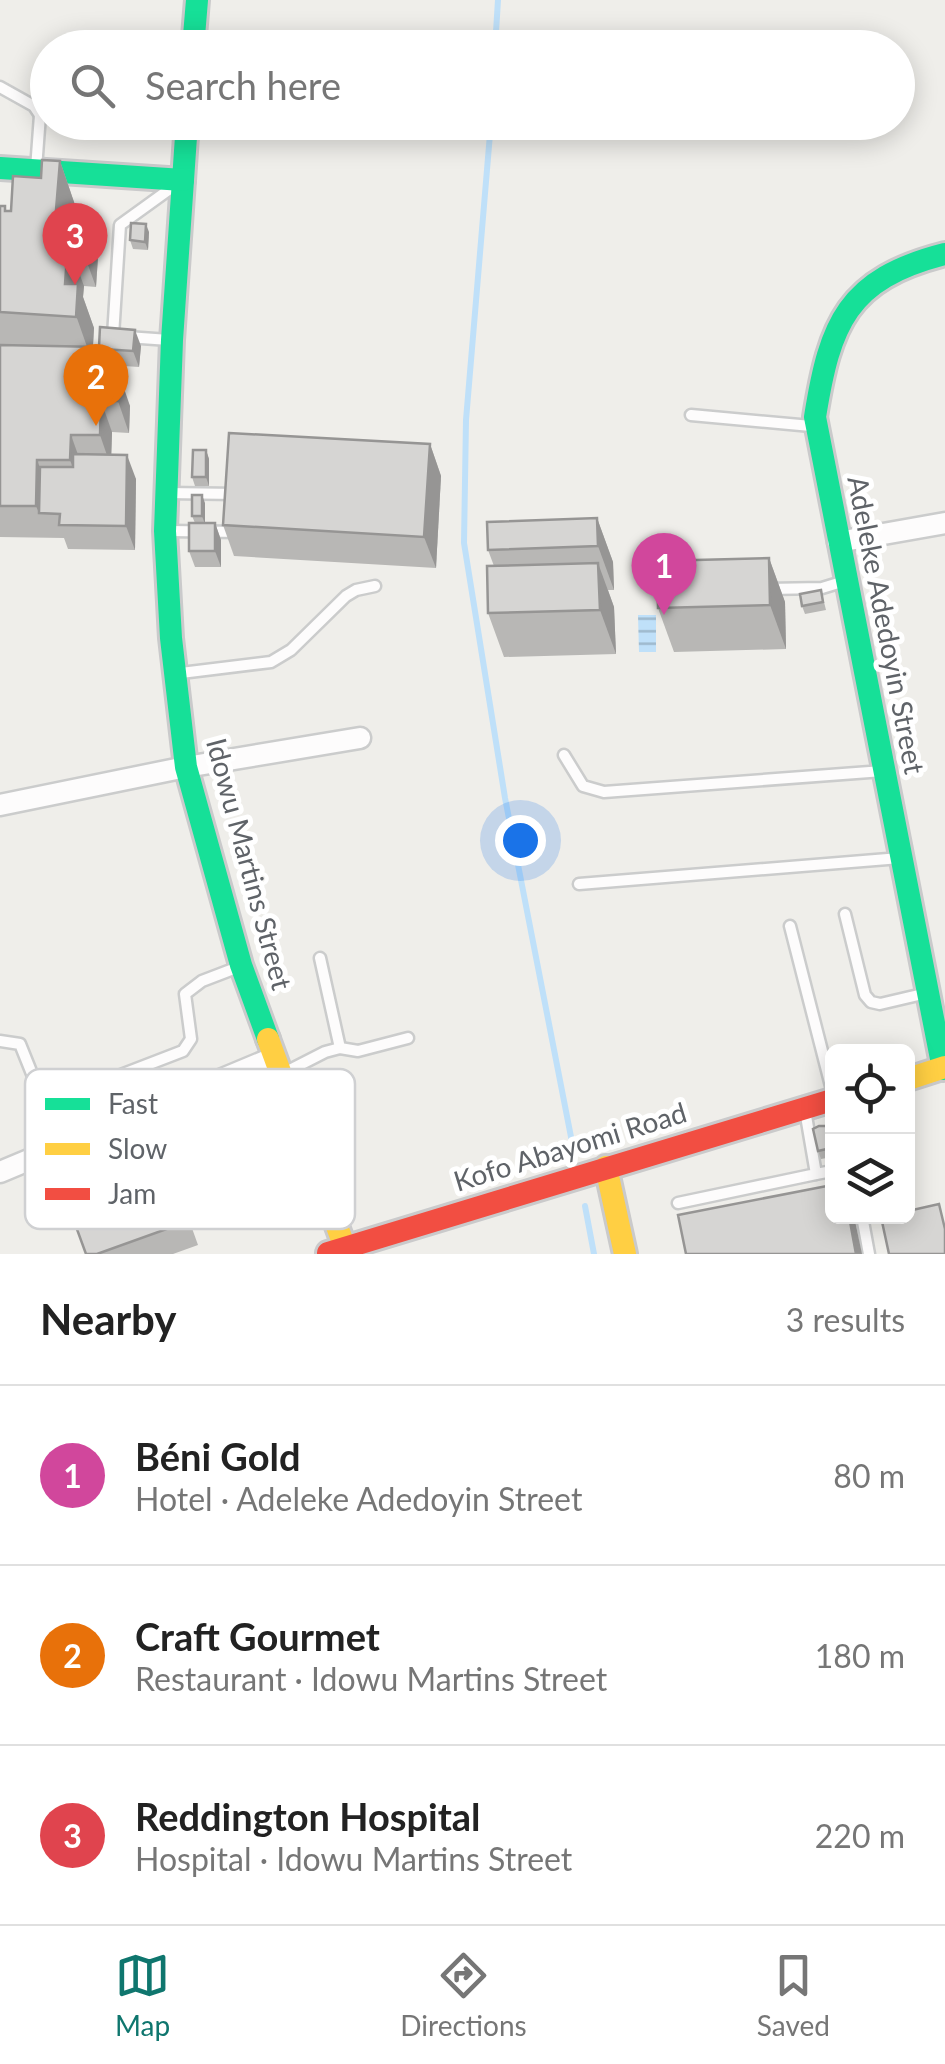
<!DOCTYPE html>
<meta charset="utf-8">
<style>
body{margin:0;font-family:Lato,sans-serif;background:#f6f6f6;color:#222}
.controls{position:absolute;right:30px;bottom:30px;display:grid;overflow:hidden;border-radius:15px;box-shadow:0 5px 25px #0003}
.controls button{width:90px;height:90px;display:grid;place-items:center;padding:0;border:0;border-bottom:2px solid #e0e0e0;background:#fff;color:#222;font:50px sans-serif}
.you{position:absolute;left:520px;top:840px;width:35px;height:35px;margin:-25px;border:8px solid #fff;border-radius:50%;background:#1a73e8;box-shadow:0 0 0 15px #1a73e833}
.badge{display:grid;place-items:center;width:65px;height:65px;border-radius:50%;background:#0f766e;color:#fff;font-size:32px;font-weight:700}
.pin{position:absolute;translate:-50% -82px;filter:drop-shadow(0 2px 5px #0008)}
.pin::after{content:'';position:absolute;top:52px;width:35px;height:30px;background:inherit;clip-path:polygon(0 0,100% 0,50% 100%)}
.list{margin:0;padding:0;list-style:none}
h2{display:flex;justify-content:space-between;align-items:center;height:130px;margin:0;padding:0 40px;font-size:42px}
h2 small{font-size:32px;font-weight:400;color:#767676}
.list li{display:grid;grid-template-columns:65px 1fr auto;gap:30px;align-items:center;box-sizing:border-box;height:180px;padding:0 40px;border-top:2px solid #e0e0e0}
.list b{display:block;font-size:38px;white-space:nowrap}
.list p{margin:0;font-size:32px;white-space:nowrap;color:#767676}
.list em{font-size:32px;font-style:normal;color:#767676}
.icon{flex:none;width:55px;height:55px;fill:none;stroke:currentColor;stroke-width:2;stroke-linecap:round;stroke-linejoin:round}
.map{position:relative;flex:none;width:945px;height:1254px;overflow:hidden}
.search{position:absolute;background:#fff;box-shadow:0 5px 25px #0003;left:30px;right:30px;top:30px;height:110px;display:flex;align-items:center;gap:25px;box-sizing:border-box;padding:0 35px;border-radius:55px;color:#767676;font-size:38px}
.sheet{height:670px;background:#fff}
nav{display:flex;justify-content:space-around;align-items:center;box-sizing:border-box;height:140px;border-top:2px solid #e0e0e0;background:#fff;font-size:28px;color:#767676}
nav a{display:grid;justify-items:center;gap:5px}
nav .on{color:#0f766e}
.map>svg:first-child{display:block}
</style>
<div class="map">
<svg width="945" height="1254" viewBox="0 0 945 1254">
<defs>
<pattern id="water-rules" width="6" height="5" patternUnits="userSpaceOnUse" patternTransform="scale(2.5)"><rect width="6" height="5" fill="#bfe0f9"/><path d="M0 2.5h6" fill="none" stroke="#9eb9cd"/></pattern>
</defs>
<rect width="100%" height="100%" fill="#efeeea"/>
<path fill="url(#water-rules)" d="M638,615H656V652H639Z"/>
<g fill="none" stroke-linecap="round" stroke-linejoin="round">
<g stroke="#bfe0f9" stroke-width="6">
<path d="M495,48L498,0"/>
<path d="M491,122L466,420L464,543L505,798L572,1142"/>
<path d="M585,1206L594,1254"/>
</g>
<defs>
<g id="lane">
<path d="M0,87L34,106L40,115"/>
<path d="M36,169L40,115L48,108"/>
<path d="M169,340L113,336L120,225L174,186"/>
<path d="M691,415L811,426"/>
<path d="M168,493L236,494"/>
<path d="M171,531L239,532"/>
<path d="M768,589L822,588L845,581"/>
<path d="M181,673L271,662L291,650L346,596L356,590L375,586"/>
<path d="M564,755L583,786L604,792L883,771"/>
<path d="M579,884L900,858"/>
<path d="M845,914L865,995L871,1002L880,1004L927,993"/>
<path d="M790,926L832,1090"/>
<path d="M320,958L340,1048"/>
<path d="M0,1041L20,1044L61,1146"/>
<path d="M282,1074L325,1052L340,1048L358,1051L408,1038"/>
<path d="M87,1088L183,1051L191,1039L185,994L202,981L236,968"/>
<path d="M816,1174L832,1171"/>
<path d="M678,1203L816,1174L805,1110"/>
<path d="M862,1216L869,1254"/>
</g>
<g id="street">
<path d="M838,542L945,523"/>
<path d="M0,805L186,767L360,738"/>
<path d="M0,1172L275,1057"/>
</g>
<g id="fast">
<path d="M193,48L197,0"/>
<path d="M187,122L172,340L165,531L171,638L186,767L241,965L268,1039"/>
<path d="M0,168L183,180"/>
<path d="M943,1069L815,417C830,323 847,279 945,254"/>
</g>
<g id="slow">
<path d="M268,1039L345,1248"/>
<path d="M908,1079L945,1067"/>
<path d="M606,1167L625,1254"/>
</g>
<path id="jam" d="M328,1253L832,1100"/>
</defs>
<use href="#lane" stroke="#cbcccc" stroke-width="15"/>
<use href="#street" stroke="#cbcccc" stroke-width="25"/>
<use href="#fast" stroke="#cacacb" stroke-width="28"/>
<use href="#slow" stroke="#cacacb" stroke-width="28"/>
<use href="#jam" stroke="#cacacb" stroke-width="28"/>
<use href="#lane" stroke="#fdfcfc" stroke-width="10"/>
<use href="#street" stroke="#fdfcfc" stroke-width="20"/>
<use href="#fast" stroke="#16e098" stroke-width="22"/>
<use href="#slow" stroke="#ffcf43" stroke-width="22"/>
<use href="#jam" stroke="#f24e42" stroke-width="22"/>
</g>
<g fill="#b8b7b5">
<path d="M60,161L75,205V211L98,256L96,287L84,286L83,297L94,328L93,347L141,346L139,367L108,365L112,374L130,406L129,433L112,432L111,455L136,479L135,550L68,549L64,538L0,537V206L6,211H11Z"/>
<path d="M149,232L148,250L133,249L130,240Z"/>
<path d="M430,444L441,476L436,568L234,556L223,525Z"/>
<path d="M206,450L209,459V486H195L192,477Z"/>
<path d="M205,503V523H215L221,540V567H195L189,551L195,523L192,516Z"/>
<path d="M597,518L613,562L614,590H608L614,607L616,654L504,657L488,613L494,566L488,550Z"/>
<path d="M769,558L785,602L786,649L674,652L658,608Z"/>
<path d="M821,590L826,610L805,614L802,606Z"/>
<path d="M826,1126L832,1157L821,1159L818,1151Z"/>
<path d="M178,1189L198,1245L173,1254H86L104,1197L139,1203Z"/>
</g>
<g fill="#969594">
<path d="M60,161L75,205L73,242L56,210Z"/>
<path d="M82,212L98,256L96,287L80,243Z"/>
<path d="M146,224L149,232L148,250L145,242Z"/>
<path d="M68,242L84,286L83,297L94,328L92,361L65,284Z"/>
<path d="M135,330L141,346L139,367L133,351Z"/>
<path d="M102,347L113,379L101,374Z"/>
<path d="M119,374L130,406L129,433L118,401Z"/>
<path d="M101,401L112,432L111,467L100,435Z"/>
<path d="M71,435L82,466V491L70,460Z"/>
<path d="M430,444L441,476L436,568L424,537Z"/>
<path d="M206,450L209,459V486L206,477Z"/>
<path d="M127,455L136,479L135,550L126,526Z"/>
<path d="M37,460L49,491L39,513L36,506Z"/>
<path d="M202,495L205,503V524L202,516Z"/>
<path d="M597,518L613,562L614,590L598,546Z"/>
<path d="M215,523L221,540V567L215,551Z"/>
<path d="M769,558L785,602L786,649L770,605Z"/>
<path d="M598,563L614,607L616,654L600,610Z"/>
<path d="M849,1216H854L862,1254H856Z"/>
</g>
<g fill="#d6d5d3" stroke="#969594" stroke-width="2.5">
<path d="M42,160L60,161L56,210L82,212L80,243L68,242L65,284H78L76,317L0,312V206H5V211H11L13,176L41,178Z"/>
<path d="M131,223L146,224L145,242L130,240Z"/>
<path d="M100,327L135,330L133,351L102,349V347H99Z"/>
<path d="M0,345L102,347L101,374H119L118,401H101L100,435H71L70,460H37L36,506H0Z"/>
<path d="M229,433L430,444L424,537L223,525Z"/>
<path d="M193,450H206V477H192Z"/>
<path d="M73,454L127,455L126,526L59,525L60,514L39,513L40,467H73Z"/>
<rect x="192" y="495" width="10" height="21"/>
<path d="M597,518L598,546L488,550L487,522Z"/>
<rect x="189" y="523" width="26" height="28"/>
<path d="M769,558L770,605L658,608L657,561Z"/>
<path d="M598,563L600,610L488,613L487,566Z"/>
<path d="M821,590L823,602L802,606L800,594Z"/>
<path d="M819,1126H826L831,1148L818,1151L813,1129Z"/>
<path d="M93,1167L104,1197L133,1187L139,1203L178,1189L189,1221L97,1254H86L59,1180Z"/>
<path d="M832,1185V1216H849L856,1254H686L678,1215Z"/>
<path d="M939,1204L945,1229V1254H889L881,1217L908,1216V1211Z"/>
</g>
<g text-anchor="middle" stroke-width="10" stroke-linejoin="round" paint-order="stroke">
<g font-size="28" fill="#5f6368" stroke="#fff">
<text transform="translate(886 625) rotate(79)" y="10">Adeleke Adedoyin Street</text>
<text transform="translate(249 864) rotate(75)" y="10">Idowu Martins Street</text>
<text transform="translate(570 1147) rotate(-17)" y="10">Kofo Abayomi Road</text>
</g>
</g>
<rect x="25" y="1069" width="330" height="160" rx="15" fill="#fff" stroke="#cfd0d2" stroke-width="2.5"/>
<rect x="45" y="1098" width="45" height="12" fill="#16e098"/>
<rect x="45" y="1143" width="45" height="12" fill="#ffcf43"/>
<rect x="45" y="1188" width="45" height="12" fill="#f24e42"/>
<g font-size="28" fill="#5f6368">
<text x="108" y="1114">Fast</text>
<text x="108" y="1159">Slow</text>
<text x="108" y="1204">Jam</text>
</g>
</svg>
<div class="controls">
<button><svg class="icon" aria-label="locate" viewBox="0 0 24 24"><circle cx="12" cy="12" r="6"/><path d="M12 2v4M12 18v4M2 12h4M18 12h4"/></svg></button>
<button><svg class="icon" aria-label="layers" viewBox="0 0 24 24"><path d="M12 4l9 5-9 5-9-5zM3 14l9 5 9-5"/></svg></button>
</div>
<div class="you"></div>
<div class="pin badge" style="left:664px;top:615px;background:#d1479c">1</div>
<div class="pin badge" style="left:96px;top:426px;background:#e8710a">2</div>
<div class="pin badge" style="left:75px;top:285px;background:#e0444e">3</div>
<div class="search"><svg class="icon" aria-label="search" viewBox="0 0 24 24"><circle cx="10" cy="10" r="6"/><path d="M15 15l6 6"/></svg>Search here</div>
</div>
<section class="sheet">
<h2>Nearby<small>3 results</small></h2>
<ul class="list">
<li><span class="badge" style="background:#d1479c">1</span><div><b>Béni Gold</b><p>Hotel · Adeleke Adedoyin Street</p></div><em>80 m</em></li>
<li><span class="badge" style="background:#e8710a">2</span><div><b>Craft Gourmet</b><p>Restaurant · Idowu Martins Street</p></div><em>180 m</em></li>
<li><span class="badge" style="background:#e0444e">3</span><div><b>Reddington Hospital</b><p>Hospital · Idowu Martins Street</p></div><em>220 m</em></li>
</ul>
</section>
<nav>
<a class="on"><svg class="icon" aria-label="map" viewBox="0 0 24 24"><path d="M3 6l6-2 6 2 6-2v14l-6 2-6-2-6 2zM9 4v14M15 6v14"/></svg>Map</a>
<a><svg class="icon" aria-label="directions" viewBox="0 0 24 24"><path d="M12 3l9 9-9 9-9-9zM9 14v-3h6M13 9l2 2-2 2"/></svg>Directions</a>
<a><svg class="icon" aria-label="saved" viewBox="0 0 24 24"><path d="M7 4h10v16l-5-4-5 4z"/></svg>Saved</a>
</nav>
